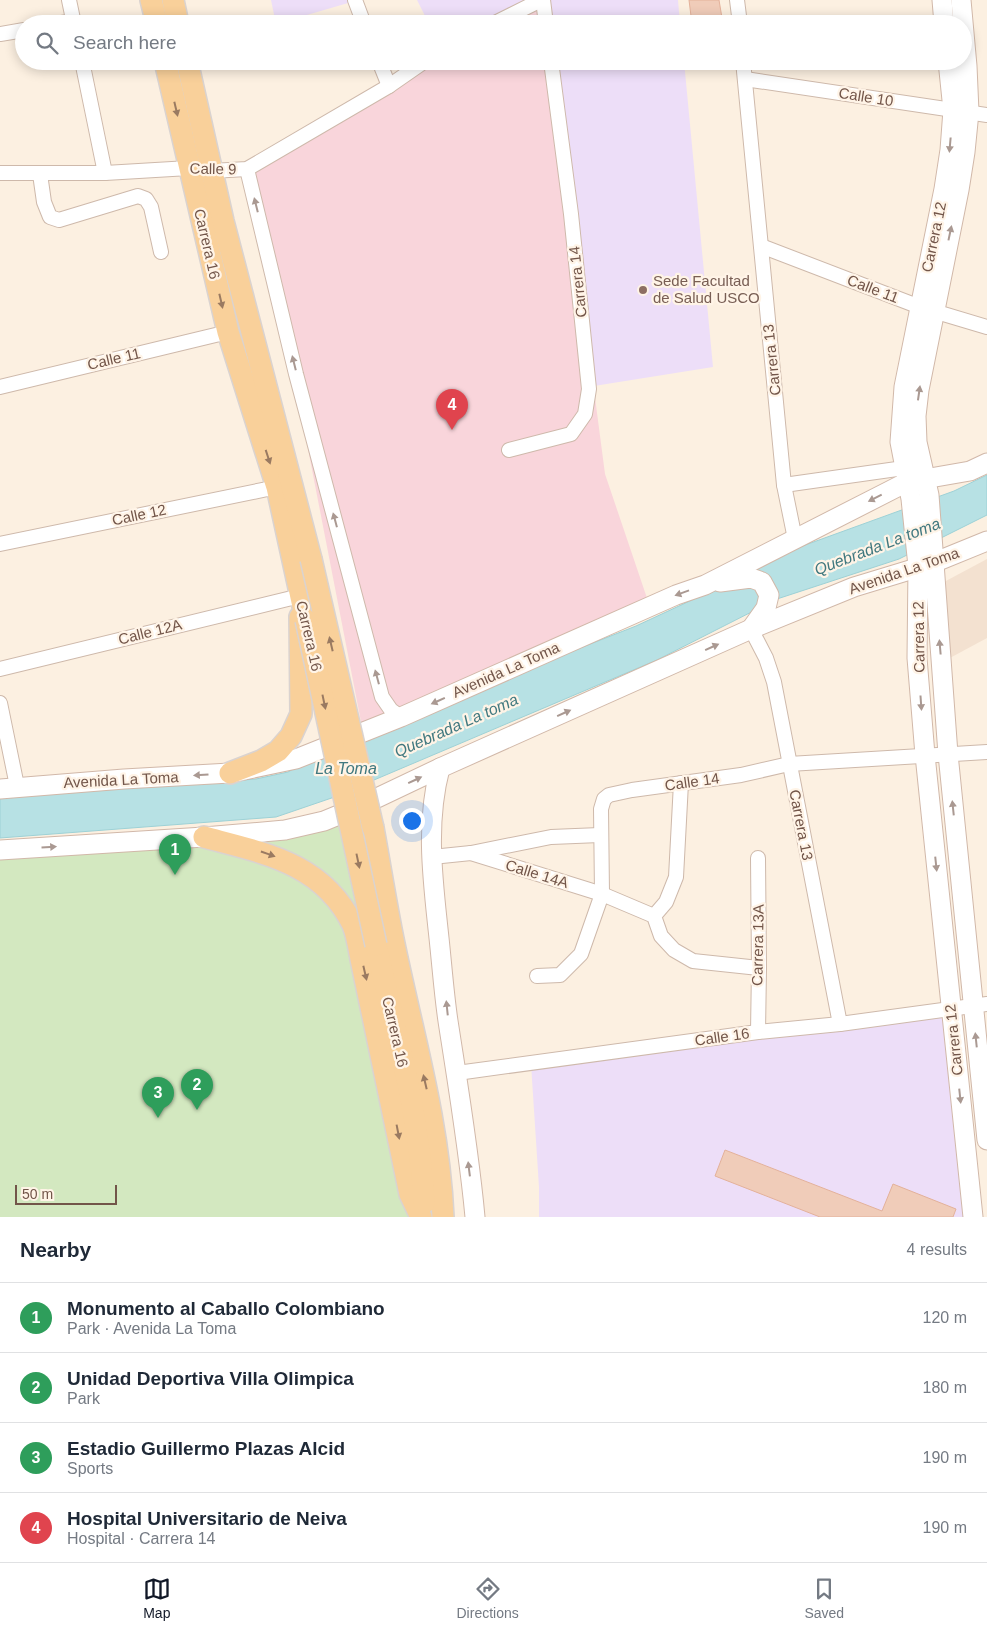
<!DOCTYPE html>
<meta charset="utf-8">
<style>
body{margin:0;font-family:Helvetica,sans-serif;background:#f6f6f7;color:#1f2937}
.scale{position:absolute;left:15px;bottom:12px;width:102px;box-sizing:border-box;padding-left:5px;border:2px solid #725549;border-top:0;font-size:14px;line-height:18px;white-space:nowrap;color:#725549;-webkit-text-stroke:4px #fff4e7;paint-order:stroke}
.you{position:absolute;left:411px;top:820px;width:18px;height:18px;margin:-12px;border:4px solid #fff;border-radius:50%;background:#1a73e8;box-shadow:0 0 0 8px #1a73e833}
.badge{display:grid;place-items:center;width:32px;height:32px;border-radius:50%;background:#111827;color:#fff;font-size:16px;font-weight:700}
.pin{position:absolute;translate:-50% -41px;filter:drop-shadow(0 1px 2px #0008)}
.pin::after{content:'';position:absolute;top:26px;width:18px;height:15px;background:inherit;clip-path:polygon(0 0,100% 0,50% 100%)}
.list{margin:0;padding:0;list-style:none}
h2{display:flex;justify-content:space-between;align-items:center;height:65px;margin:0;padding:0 20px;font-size:21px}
h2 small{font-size:16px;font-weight:400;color:#747a83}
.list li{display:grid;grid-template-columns:32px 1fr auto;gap:15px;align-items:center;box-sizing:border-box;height:70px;padding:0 20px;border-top:1px solid #e0e1e3}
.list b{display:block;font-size:19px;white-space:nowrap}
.list p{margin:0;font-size:16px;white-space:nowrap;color:#747a83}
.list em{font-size:16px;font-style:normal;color:#747a83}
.icon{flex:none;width:28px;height:28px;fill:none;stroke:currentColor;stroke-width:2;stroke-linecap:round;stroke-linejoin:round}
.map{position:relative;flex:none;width:987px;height:1217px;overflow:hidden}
.search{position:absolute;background:#fff;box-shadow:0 2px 12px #0003;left:15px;right:15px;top:15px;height:55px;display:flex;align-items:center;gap:12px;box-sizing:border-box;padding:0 18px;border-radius:28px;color:#747a83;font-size:19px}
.sheet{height:345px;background:#fff}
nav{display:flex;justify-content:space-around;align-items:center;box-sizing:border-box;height:70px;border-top:1px solid #e0e1e3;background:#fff;font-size:14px;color:#747a83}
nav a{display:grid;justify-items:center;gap:2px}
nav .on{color:#111827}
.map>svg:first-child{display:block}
</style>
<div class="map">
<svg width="987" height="1217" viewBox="0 0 987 1217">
<rect width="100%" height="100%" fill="#fcf0e1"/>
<path fill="#f3e1d0" d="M987,559V638L948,659L944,582Z"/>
<g fill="#eddef8">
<path d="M271,0H355V1L276,24Z"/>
<path d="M417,0H541L493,24H429Z"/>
<path d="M543,0H678L680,24H546Z"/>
<path d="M551,61H684L713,367L594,386Z"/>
<path d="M951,1008L970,1217H539V1187L531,1064Z"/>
</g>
<g fill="#f9d5db">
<path d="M541,0L546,24H493Z"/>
<path d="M425,61H551L605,474L650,607L363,732L253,166Z"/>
</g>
<path fill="#d3e8c0" d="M339,815L356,906L343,908L421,1217H0V853Z"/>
<path fill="#b7e1e4" stroke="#9dd1d6" d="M987,475V515L899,559L777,599L657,660L374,780L355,790L276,817L0,838V797L256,779L288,772L342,742L636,626L737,579L786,552L954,491Z"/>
<g fill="#f0ccb9" stroke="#e3b19a">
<path d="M689,0H719L723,24H692Z"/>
<path d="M725,1150L882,1211L893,1184L956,1209L953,1217H820L715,1176Z"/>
</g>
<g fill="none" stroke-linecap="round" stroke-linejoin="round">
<defs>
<g id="street">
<path d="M69,0L74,24"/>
<path d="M355,0L364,24"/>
<path d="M543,0L546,24"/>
<path d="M737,0L740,24"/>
<path d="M56,24L73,21"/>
<path d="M493,24L541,0"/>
<path d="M0,34L24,30"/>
<path d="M82,61L105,173"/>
<path d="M379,61L389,86"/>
<path d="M743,61L784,485L795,539"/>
<path d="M745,79L987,115"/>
<path d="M247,169L296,374L382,697L391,710L401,717"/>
<path d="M0,173H105L189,168L211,171L247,169L389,86L425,61"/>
<path d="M40,174L44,202L50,217L59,220L138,196L146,199L151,207L161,252"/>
<path d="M761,246L920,307L987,327"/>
<path d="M0,387L228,332"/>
<path d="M509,450L571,434L585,414L589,389L571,214L551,61"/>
<path d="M784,485L904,468"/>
<path d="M0,544L277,487"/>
<path d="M751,629L766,658L774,682L840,1024"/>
<path d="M0,669L300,596"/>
<path d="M0,703L17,786"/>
<path d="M471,853L602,894L654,916L661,936L674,950L693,961L759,968"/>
<path d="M432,857L471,853L551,837L600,835"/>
<path d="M654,916L666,902L676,877L681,783"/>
<path d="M537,976L560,975L581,954L602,894L601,809L604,799L609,795L632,790L741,775L789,764L987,752"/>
<path d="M758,1032L759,968L758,858"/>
<path d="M457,1073L758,1032L840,1024L987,1004"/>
</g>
<g id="secondary">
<path d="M942,0L944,24"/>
<path d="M961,0L967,66L969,112L965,152L959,190L919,390L916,416L917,442L929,495L948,754L987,1140"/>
<path d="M948,61L953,110L950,150L944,189L904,387L900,442L911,499L918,566L917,658L925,755L973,1217"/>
<path d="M720,582L751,578L762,582L769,595L766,608L751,629"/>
<path d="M440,768C425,825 433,881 439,938C442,966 444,994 448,1021C458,1086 469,1151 475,1217"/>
<path d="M0,789L124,779L230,773L296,759L401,717L676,595L705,585L907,482L970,471L987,463"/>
<path d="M0,850L204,837L285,830L324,821L358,807L440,768L751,629L854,587L933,563L987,541"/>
</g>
<g id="primary">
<path d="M151,0L157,24"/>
<path d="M173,0L178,24"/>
<path d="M165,61L228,332L277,487L306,620"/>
<path d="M187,61L223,221L311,559"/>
<path d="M230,773L261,761L278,751L291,736L301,714L300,617"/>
<path d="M373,828C380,866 386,905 394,944C413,1036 439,1122 443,1217"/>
<path d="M204,837C264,853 323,863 353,925C357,935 359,948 361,959L410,1194L421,1217"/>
<path d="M376,945C395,1030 420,1116 424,1203"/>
</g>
</defs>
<use href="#street" stroke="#ceb9ab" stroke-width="16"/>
<use href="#secondary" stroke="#d1b8a9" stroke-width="21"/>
<use href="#primary" stroke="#dad3d0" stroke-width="24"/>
<use href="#street" stroke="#fff" stroke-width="14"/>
<use href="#secondary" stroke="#fff" stroke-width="19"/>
<use href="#primary" stroke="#f9d09a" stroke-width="21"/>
<defs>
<g id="primary-bridge">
<path d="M311,559L373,828"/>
<path d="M306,620L376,945"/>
</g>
</defs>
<use href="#primary-bridge" stroke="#dad3d0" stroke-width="24" stroke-linecap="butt"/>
<use href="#primary-bridge" stroke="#f9d09a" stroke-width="21"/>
</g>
<defs><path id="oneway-solid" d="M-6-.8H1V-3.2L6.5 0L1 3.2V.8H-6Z" transform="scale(1.25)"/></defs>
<g fill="#9a7a61">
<use href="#oneway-solid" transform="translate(176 109) rotate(77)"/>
<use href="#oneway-solid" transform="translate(221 301) rotate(77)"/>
<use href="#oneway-solid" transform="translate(268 457) rotate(72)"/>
<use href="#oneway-solid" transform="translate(331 644) rotate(-103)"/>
<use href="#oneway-solid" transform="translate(324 702) rotate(78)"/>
<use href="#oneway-solid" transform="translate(268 854) rotate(19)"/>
<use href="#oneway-solid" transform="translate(358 861) rotate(78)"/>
<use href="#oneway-solid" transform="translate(365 973) rotate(77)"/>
<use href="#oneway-solid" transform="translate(425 1082) rotate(-103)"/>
<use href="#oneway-solid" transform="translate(398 1132) rotate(79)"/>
</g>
<g fill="#aa9992">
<use href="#oneway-solid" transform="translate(950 145) rotate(95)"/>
<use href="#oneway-solid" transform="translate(256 205) rotate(-104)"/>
<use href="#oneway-solid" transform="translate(950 233) rotate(-78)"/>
<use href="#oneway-solid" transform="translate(294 363) rotate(-104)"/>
<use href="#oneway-solid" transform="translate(919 393) rotate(-82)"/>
<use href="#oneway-solid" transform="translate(875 498) rotate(153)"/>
<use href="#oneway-solid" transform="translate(335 520) rotate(-105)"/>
<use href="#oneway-solid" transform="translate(682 593) rotate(160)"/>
<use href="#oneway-solid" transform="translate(712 647) rotate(-24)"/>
<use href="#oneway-solid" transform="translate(940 647) rotate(-95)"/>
<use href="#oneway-solid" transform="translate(377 677) rotate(-105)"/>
<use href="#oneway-solid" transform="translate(438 701) rotate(156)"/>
<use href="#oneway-solid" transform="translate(921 703) rotate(86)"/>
<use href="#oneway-solid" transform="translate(564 713) rotate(-24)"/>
<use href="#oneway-solid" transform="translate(201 775) rotate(176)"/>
<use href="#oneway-solid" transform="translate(415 780) rotate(-25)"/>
<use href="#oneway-solid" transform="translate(953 808) rotate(-96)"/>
<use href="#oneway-solid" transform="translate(49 847) rotate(-4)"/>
<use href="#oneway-solid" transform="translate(936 864) rotate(84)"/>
<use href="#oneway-solid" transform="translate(447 1008) rotate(-96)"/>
<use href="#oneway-solid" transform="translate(976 1040) rotate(-96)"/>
<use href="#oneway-solid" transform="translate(960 1096) rotate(84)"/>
<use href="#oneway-solid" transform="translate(469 1169) rotate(-97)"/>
</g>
<circle fill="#8d6e63" stroke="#fff4e7" stroke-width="2" cx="643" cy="290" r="5"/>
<g text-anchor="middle" stroke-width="4.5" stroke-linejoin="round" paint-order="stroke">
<g font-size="15" fill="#725549" stroke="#fff4e7">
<text transform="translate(866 97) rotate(9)" y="5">Calle 10</text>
<text transform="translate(213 169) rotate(1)" y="5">Calle 9</text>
<text transform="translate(934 237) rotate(-78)" y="5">Carrera 12</text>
<text transform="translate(207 244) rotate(77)" y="5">Carrera 16</text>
<text transform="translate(578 282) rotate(-96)" y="5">Carrera 14</text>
<text transform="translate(873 289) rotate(21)" y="5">Calle 11</text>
<text transform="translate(114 359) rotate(-13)" y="5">Calle 11</text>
<text transform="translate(772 360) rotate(-96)" y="5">Carrera 13</text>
<text transform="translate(139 515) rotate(-12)" y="5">Calle 12</text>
<text transform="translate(904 571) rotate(-19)" y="5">Avenida La Toma</text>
<text transform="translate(150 632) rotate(-14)" y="5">Calle 12A</text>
<text transform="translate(309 636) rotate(77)" y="5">Carrera 16</text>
<text transform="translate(919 637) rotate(-91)" y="5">Carrera 12</text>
<text transform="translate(506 670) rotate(-24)" y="5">Avenida La Toma</text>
<text transform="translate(121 780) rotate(-3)" y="5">Avenida La Toma</text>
<text transform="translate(692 782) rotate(-8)" y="5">Calle 14</text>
<text transform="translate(801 825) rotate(79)" y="5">Carrera 13</text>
<text transform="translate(537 874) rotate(17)" y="5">Calle 14A</text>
<text transform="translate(758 945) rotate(-89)" y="5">Carrera 13A</text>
<text transform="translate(395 1032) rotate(77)" y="5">Carrera 16</text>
<text transform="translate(722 1037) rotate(-8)" y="5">Calle 16</text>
<text transform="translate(954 1040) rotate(-96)" y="5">Carrera 12</text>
</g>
<g font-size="15" fill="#785e54" stroke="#fff4e7" text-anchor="start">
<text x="653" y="286">Sede Facultad<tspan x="653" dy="17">de Salud USCO</tspan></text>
</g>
<g font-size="16" font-style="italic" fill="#40787f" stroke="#fff4e7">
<text transform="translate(877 546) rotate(-21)" y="6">Quebrada La toma</text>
<text transform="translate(456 725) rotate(-24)" y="6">Quebrada La toma</text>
<text x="346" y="774">La Toma</text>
</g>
</g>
</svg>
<div class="scale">50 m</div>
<div class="you"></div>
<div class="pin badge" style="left:175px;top:875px;background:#2e9e5b">1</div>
<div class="pin badge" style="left:197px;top:1110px;background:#2e9e5b">2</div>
<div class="pin badge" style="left:158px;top:1118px;background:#2e9e5b">3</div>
<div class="pin badge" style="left:452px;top:430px;background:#e0444e">4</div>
<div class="search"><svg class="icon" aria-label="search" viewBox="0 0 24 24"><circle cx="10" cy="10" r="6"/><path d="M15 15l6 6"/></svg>Search here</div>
</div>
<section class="sheet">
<h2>Nearby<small>4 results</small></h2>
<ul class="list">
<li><span class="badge" style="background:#2e9e5b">1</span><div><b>Monumento al Caballo Colombiano</b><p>Park · Avenida La Toma</p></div><em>120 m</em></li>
<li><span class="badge" style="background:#2e9e5b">2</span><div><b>Unidad Deportiva Villa Olimpica</b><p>Park</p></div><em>180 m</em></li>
<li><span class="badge" style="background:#2e9e5b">3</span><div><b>Estadio Guillermo Plazas Alcid</b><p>Sports</p></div><em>190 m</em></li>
<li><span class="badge" style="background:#e0444e">4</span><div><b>Hospital Universitario de Neiva</b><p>Hospital · Carrera 14</p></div><em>190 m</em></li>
</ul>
</section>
<nav>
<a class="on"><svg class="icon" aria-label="map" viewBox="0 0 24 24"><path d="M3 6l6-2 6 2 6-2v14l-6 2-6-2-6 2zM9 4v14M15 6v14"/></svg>Map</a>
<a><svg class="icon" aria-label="directions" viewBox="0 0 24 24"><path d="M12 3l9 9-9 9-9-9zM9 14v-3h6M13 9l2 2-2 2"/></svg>Directions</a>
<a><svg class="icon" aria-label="saved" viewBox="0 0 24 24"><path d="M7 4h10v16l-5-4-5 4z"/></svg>Saved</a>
</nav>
